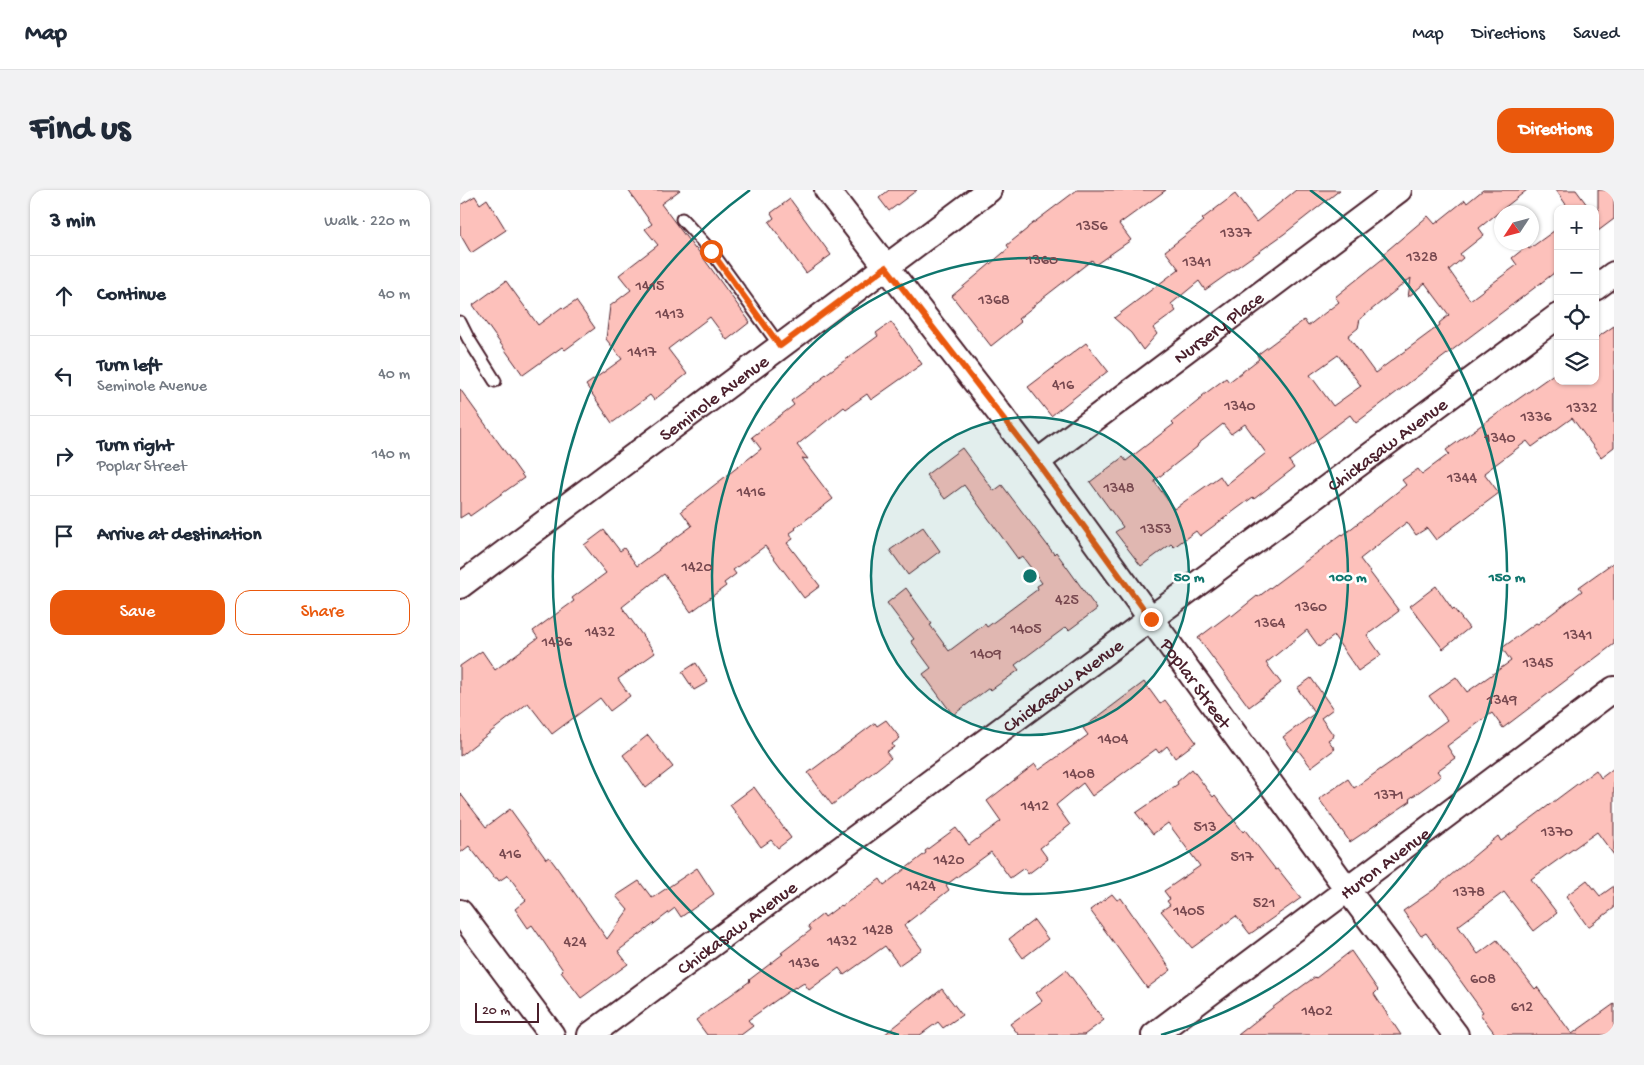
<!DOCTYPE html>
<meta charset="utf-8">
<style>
body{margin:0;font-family:"Gochi Hand",sans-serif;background:#f2f2f3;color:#1f2937}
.controls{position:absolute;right:15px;top:15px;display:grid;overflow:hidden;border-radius:10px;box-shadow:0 1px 4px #0004}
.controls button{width:45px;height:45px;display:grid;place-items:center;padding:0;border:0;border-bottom:1px solid #e0e1e3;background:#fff;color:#1f2937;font:25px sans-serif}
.compass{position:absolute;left:1034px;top:15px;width:45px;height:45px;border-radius:50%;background:#fff;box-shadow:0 1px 4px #0004;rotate:234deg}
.scale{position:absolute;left:15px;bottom:12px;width:64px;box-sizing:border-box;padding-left:5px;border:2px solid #4a1f2b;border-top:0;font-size:14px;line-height:18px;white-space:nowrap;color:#4a1f2b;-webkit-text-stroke:4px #fff;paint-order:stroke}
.stop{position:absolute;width:15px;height:15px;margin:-11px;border:4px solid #ea580c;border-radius:50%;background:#fff}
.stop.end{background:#ea580c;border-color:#fff;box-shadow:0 1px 5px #0008}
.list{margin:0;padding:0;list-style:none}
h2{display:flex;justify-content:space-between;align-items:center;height:65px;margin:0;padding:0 20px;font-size:21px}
h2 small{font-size:16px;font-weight:400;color:#747a83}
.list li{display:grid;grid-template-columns:32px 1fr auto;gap:15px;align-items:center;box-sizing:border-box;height:80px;padding:0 20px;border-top:1px solid #e0e1e3}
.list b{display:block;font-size:19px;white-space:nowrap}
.list p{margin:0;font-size:16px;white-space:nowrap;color:#747a83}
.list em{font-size:16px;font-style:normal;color:#747a83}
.actions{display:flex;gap:10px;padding:15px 20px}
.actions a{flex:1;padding:11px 0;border:1px solid #ea580c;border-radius:15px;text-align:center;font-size:18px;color:#ea580c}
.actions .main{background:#ea580c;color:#fff}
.icon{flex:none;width:28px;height:28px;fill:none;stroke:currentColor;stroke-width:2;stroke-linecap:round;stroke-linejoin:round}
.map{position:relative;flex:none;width:1154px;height:845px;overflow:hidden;border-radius:15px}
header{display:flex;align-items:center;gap:30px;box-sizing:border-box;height:70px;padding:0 25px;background:#fff;border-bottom:1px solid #e0e1e3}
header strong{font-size:24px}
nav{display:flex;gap:28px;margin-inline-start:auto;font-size:18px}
.intro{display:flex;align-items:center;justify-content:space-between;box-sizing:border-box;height:120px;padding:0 30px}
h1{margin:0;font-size:35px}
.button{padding:12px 22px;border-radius:15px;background:#ea580c;color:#fff;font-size:18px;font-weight:700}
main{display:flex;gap:30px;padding:0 30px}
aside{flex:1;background:#fff;border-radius:15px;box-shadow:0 1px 4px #0004}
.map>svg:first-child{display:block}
</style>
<header>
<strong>Map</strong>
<nav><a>Map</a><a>Directions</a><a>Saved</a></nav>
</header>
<div class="intro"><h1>Find us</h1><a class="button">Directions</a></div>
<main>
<aside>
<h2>3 min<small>Walk · 220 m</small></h2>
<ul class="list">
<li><svg class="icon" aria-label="ahead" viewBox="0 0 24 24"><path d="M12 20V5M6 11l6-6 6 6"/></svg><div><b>Continue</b></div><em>40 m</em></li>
<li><svg class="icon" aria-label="left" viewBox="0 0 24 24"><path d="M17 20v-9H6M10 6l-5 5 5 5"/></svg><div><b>Turn left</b><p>Seminole Avenue</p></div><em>40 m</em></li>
<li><svg class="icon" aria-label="right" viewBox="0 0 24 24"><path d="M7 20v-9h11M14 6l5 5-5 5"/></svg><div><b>Turn right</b><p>Poplar Street</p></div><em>140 m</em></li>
<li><svg class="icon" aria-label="arrive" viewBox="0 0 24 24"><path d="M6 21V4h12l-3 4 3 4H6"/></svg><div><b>Arrive at destination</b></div></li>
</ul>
<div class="actions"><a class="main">Save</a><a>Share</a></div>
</aside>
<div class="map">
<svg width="1154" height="845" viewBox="0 0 1154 845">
<rect width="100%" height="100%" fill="#fff"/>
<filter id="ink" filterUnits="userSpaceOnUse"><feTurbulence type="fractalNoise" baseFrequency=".02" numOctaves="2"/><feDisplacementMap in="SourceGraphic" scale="10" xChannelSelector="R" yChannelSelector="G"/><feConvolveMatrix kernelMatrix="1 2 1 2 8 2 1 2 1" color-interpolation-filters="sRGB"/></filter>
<g filter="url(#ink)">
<g fill="#fdc1bb" stroke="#4a1f2b" fill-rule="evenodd">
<path d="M168,0H220L201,14L235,59L236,58L290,132L267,150L250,127L208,159L227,184L194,210L190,205L152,233L126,195L162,169L146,149L150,116L171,100L159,85L198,55L185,39L192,34Z"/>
<path d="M429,0H457L429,21L419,8Z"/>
<path d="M617,0H706L659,34L671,50L635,75L632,70L574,115V116L558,129L561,132L531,156L492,106L549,58L547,55L567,39L568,37Z"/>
<path d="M836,0H880L824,44L745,100L739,91L711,114L716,121L693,138L697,144L683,160L671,143L654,128L719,79L705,61L744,31L742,29L775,4L796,32Z"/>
<path d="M1023,0H1067L1019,38L1024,45L1000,64L1003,68L989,80L1010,110L1057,75L1052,68L1067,56L1069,59L1098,38V80L896,233L890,225L829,271L834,278L794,309L793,307L740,346L736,341L714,357L711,354L681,376L655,342L663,337L630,292L663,267L666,271L714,234L712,232L743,207L742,206L766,188L769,192L799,169L797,165L844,130L848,136L879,112L875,107L925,67L923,64L968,26L975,34L1005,10L1007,13ZM951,88L948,107L965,93L989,125L979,133L980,135L915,183L888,146L898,138L900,129ZM878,165L901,196L873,216L850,185ZM763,234L771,244L785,234L806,263L766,295L760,286L714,319L694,291L737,257L738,254Z"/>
<path d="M1096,0H1116L1130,19H1109Z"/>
<path d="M1138,0H1154V29L1138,41Z"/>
<path d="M15,6L20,14L27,9L46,40L11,63L0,44V15Z"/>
<path d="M330,9L371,65L346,83L309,32L314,28L311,23Z"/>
<path d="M46,91L78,135L102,117L104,119L116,111L135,138L105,160L102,157L63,185L13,115Z"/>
<path d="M431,132L462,174L411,210L407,204L386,219L384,217L337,255L348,269L342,268L373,309L335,338L336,339L330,343L333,349L327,353L360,396L344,408L305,356L273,380L276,384L264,393L266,396L231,422L204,384L162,417L195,463L158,489L170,506L150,521L140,508L92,544L68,513L0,566V476L22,461L35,480L78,448L73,441L114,411L112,408L146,383L124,355L144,340L160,361L164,358L177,376L232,336L221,321L301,259L292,247L334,215L331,211L363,188L362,187L418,146L416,143Z"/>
<path d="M1154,136V257L1141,267L1112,228L1072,257L1067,251L1024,283L1039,303L976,350L967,338L956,345L947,332L900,369L939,421L907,445L921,465L898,481L874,446L859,457L847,440L806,473L821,493L789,517L738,448L770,424L772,426L797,406L798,407L882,344L883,345L946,295L942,290L958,279L962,284L989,264L986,260L1098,181V191H1135V149Z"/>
<path d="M626,153L648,181L591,226L568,197Z"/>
<path d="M0,199L64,288L10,326L8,323L0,328Z"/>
<path d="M502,258L534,301L542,295L594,364L596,362L637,419L609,440L606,437L555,475L559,480L531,500L529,498L493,525L463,484L471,478L451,451L454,449L427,413L446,398L472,434L470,435L489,461L525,434L527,437L578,399L577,396L582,393L562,366L558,369L504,295L485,309L466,285Z"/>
<path d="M463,337L480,361L448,385L430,360Z"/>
<path d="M1154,372V454L1043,538L1032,523L987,556L995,568L977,581L981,586L949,609L951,611L890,652L859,609L888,589L894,598L941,565L940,564L987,530L969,506L996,487L1007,502L1051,471L1042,458L1076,433L1078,434L1122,401L1119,397Z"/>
<path d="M976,396L993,420L994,419L1009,438L983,459L950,416Z"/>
<path d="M236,473L248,492L234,500L222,482Z"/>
<path d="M851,488L873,519L861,528L874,546L868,550L875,559L851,577L838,560L834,562L823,547L855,523L837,498Z"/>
<path d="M684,492L700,514L705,510L736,552L715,568L707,556L699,563L696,559L632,606L623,593L596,615L610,635L580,658L588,669L568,684L564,678L550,688L531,662L486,695L489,700L444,735L462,759L439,775L425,756L384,785L379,778L349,800L344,793L336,798L335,797L288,830L293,836L281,845H247L236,830L290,791L289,790L323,764L321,763L351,740L348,736L363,724L365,727L381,715L382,716L420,689L424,695L466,663L465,661L496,638L509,655L541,631L527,611L575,574L579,580L628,545L623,538Z"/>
<path d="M426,530L440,548L432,554L434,557L426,562L431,568L372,615L348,583L415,533L417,536Z"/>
<path d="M188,545L213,577L186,598L163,565Z"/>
<path d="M1154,578V665L1137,642L1071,689L1097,723L1074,741L1044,702L998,736L1018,764L1037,750L1075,799L1077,797L1112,844L1154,814V845H1036L1020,824L1023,822L966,743L961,746L943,721L979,696V695L1038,646L1041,651L1136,580L1141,588Z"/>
<path d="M732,579L753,607L755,605L783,642L785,640L816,680L818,679L841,708L790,744L776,726L732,758L701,721L710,715L707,711L710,709L704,701L740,676L708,633L693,644L676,623L718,594L717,592Z"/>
<path d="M294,597L331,648L318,658L311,650L301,657L270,615Z"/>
<path d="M0,603L26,637L50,619L86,669L89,667L95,675L147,749L168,720L156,706L179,691L192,708L237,678L254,704L221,727L215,718L158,761L168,774L121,808L101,782L103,780L72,735L68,738L55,719L66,710L48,685L39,691L37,688H34L9,656L0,663Z"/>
<path d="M1127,690L1140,706L1154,696V718L1128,737L1106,706Z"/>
<path d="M652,704L657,710L661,708L711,780L687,798L630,720Z"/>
<path d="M574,730L588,749L563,768L549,749Z"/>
<path d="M891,761L918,800L914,804L941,845H778L816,815L855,787L856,788Z"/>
<path d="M606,780L644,830L624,845H559L550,834L582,811L576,803Z"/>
<path d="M482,799L502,825L483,838L478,832L460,845H424Z"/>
</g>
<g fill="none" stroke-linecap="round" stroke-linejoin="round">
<defs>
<g id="lane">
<path d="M222,29L251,61L320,156"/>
<path d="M0,132L8,148L35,191"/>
</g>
<g id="street">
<path id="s1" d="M367,0L577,272L887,699L996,845"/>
<path d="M1135,98L1154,84"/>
<path id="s2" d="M577,272L939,0"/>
<path id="s3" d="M0,396L529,0"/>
<path d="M0,722L92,845"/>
<path id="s4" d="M130,845L1098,126"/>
<path id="s5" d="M694,845L1154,499"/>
</g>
</defs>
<use href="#lane" stroke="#4a1f2b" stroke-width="15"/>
<use href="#street" stroke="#4a1f2b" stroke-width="28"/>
<use href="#lane" stroke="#fff" stroke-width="11"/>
<use href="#street" stroke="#fff" stroke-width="24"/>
</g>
</g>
<g fill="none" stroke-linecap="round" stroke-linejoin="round" filter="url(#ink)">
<path stroke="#ea580c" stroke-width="6" d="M251,61L320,156L426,77L577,272L691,429"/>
</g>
<circle cx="570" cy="386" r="159" fill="#0f766e" fill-opacity=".12"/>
<g fill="none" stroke="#0f766e" stroke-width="2.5">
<circle cx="570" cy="386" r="159"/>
<circle cx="570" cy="386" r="318"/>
<path d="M439 845A477 477 0 0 1 290 0M850 0A477 477 0 0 1 701 845"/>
</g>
<g text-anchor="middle" stroke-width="5" stroke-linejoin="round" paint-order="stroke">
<g font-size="16" fill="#77484f">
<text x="632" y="40">1356</text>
<text x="776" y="47">1337</text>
<text x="962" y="71">1328</text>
<text x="582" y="74">1360</text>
<text x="737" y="76">1341</text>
<text x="190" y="100">1415</text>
<text x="534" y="114">1368</text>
<text x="210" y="128">1413</text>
<text x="182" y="166">1417</text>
<text x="603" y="199">416</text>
<text x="780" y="220">1340</text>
<text x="1122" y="222">1332</text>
<text x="1076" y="231">1336</text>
<text x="1040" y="252">1340</text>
<text x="1002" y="292">1344</text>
<text x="659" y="302">1348</text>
<text x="291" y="306">1416</text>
<text x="696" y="343">1353</text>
<text x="237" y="381">1420</text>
<text x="607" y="414">425</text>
<text x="851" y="421">1360</text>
<text x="810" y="437">1364</text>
<text x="566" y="443">1405</text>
<text x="140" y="446">1432</text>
<text x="1118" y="449">1341</text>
<text x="97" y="456">1436</text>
<text x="526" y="468">1409</text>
<text x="1078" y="477">1345</text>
<text x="1042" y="514">1349</text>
<text x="653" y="553">1404</text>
<text x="619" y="588">1408</text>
<text x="929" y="609">1371</text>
<text x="575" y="620">1412</text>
<text x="745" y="641">513</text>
<text x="1097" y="646">1370</text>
<text x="50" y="668">416</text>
<text x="782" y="671">517</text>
<text x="489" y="674">1420</text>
<text x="461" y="700">1424</text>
<text x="1009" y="706">1378</text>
<text x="804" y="717">521</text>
<text x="729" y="725">1405</text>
<text x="418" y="744">1428</text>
<text x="382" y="755">1432</text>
<text x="115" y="756">424</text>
<text x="344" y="777">1436</text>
<text x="1023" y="793">608</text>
<text x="1062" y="821">612</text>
<text x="857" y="825">1402</text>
</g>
<g font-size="19" fill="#4a1f2b" stroke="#fff">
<text dy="7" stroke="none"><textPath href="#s2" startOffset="226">Nursery Place</textPath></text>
<text dy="7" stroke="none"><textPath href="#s3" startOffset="316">Seminole Avenue</textPath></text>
<text dy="7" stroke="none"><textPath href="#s4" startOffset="992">Chickasaw Avenue</textPath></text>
<text dy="7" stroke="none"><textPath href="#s1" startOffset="616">Poplar Street</textPath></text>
<text dy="7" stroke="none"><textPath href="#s4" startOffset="588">Chickasaw Avenue</textPath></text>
<text dy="7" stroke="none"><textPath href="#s5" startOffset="288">Huron Avenue</textPath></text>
<text dy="7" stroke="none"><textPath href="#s4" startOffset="182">Chickasaw Avenue</textPath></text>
</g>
</g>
<circle cx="570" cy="386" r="8" fill="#0f766e" stroke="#fff" stroke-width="2.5"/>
<g font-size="15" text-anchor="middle" font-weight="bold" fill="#0f766e" stroke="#fff" stroke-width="5" stroke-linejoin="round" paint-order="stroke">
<text x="729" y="391">50 m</text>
<text x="888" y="391">100 m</text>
<text x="1047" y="391">150 m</text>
</g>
</svg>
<div class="controls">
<button>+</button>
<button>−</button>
<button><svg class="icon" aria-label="locate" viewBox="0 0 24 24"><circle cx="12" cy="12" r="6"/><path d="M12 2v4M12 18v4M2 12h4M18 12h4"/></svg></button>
<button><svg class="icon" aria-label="layers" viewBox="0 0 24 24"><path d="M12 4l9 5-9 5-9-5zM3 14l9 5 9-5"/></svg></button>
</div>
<svg class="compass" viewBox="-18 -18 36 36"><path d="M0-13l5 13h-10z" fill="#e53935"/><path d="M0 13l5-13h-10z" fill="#747a83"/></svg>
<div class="scale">20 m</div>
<div class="stop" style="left:251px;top:61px"></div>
<div class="stop end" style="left:691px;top:429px"></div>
</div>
</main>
